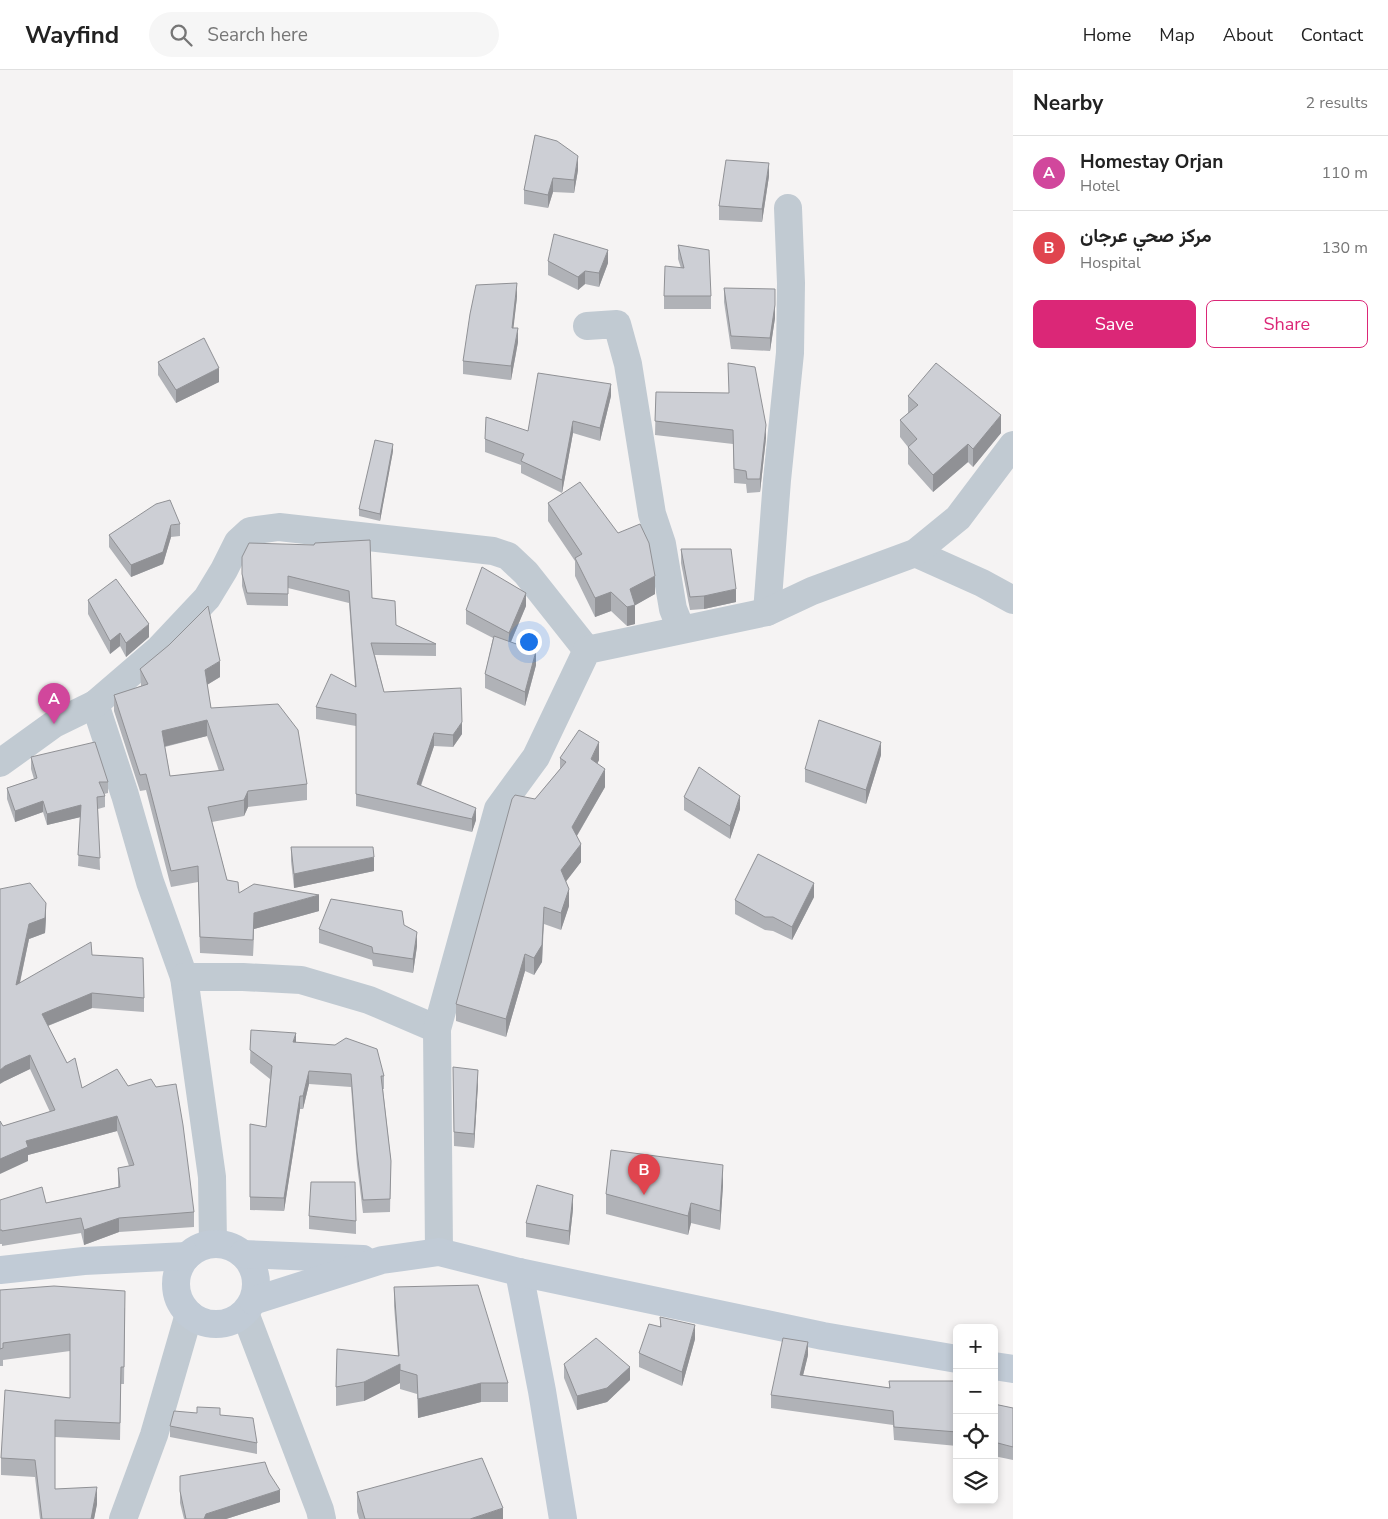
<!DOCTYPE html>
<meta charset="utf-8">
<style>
body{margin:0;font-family:"Nunito Sans",Vazirmatn,sans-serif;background:#f6f6f6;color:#222}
.controls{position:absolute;right:15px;bottom:15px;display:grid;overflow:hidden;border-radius:8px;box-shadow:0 2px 8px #0003}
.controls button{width:45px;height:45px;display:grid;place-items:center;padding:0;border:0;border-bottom:1px solid #e0e0e0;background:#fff;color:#222;font:25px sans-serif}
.you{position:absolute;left:528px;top:571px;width:18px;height:18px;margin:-12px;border:4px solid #fff;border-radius:50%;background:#1a73e8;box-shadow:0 0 0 8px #1a73e833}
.badge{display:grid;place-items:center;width:32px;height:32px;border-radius:50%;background:#db2777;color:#fff;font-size:16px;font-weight:700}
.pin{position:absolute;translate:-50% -41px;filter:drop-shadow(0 1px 2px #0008)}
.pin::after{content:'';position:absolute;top:26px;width:18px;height:15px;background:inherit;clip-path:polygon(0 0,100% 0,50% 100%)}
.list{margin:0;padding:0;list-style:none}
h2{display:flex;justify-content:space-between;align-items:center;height:65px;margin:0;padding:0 20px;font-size:21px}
h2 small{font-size:16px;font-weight:400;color:#767676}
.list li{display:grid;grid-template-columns:32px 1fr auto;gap:15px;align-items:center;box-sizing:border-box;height:75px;padding:0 20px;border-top:1px solid #e0e0e0}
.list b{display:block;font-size:19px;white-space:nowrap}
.list p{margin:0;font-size:16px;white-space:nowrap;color:#767676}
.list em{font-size:16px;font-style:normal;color:#767676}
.actions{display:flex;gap:10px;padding:15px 20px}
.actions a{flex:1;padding:11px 0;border:1px solid #db2777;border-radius:8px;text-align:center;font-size:18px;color:#db2777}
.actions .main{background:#db2777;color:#fff}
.icon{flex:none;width:28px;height:28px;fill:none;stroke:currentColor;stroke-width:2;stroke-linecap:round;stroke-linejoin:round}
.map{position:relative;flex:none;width:1013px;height:1449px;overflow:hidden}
header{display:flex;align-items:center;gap:30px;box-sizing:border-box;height:70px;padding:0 25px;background:#fff;border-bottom:1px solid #e0e0e0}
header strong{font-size:24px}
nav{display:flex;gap:28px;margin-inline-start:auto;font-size:18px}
.search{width:350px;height:45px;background:#f6f6f6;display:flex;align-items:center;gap:12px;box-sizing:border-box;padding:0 18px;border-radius:28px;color:#767676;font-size:19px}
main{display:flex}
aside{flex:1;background:#fff}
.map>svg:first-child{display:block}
</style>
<header>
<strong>Wayfind</strong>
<div class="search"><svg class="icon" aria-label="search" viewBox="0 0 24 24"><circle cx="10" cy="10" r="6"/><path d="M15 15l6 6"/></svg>Search here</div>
<nav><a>Home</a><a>Map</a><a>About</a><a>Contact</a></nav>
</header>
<main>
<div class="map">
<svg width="1013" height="1449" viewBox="0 0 1013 1449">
<rect width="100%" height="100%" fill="#f5f3f3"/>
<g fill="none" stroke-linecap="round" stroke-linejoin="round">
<g stroke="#c1cad2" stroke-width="28">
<path d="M587,256L617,254L628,294L652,444L662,474L673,539L681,559"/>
<path d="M915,483L982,513L1013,530"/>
<path d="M767,542L777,410L790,283L791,213L788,138"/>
<path d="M95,634L125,725L150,812L184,907L212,1107L213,1174"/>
<path d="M0,693L54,654L95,634L159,579L207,528L224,500L238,472L250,461L279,457L493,481L508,486L526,503L587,580"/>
<path d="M184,907H243L301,910L369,930L437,959"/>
<path d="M439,1182L437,959L498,739L536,687L587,580L767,542L812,521L915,483L958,448L1013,375"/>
<path d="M245,1243L320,1440L322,1449"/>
<path d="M123,1449L154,1365L189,1244"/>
</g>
<g stroke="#c1cbd6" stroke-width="28">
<circle cx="216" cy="1214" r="40"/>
<path d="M243,1184L363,1189"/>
<path d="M0,1200L84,1191L187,1186"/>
<path d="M519,1202L542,1321L563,1449"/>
<path d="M253,1231L382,1190L439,1182L519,1202L823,1266L957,1289"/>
<path d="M994,1296L1013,1299"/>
</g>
</g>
<g fill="#b0b2b7" fill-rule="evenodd">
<path d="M535,65L578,100L574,123L553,122L548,138L524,134V120Z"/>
<path d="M769,106L762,152L719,150V136Z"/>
<path d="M678,175L711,226V239H664V226L681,198L678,189Z"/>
<path d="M548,191L608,193L599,217L585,214L578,220L548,205Z"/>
<path d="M724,218L775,248L770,281L731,279L724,232Z"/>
<path d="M517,227L513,258L518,272L511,310L463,304V291Z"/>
<path d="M158,292L219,312L176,333L158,305Z"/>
<path d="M656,322L766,368L760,422L747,423L746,414L734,413L733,374L655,365Z"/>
<path d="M611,326L600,371L573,363L562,423L521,403V395L485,382V369L528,361Z"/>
<path d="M908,326L1001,363L973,397L968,392L933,422L908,394V377L900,367V350L908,343Z"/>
<path d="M393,381L380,451L359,446V439Z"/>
<path d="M548,433L655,524L635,535V554L627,556L611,541L595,547L575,506V491L548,451Z"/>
<path d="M180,454V466L171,467L163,494L131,507L109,477V465Z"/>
<path d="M681,479L736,532L704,539L690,540L681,493Z"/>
<path d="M242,487L372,528L396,555L436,574V586L375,585L384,622L462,664L453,677L434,676L421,716L476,750L472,762L356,736V656L316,649V637L355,616L349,533L288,518V536L247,535L242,516Z"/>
<path d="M88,530L149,567L126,587L120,576L110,584L88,544Z"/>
<path d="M526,536L511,572L536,595L525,636L485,618V604L493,568L466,554V540Z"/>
<path d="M140,599L220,607L207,615L211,638L307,714V730L248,737L244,746L212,752L227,810L239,823L319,841L254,859L253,886L200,883L198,812L171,817L146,720L140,721L114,641V625L141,616ZM207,666L219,701L170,706L165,677Z"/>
<path d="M881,685L866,734L805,712V699Z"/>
<path d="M31,687L108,712V723L104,724L105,726V737L98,739L100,800L78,796L80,747L47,755L43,742L15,752L7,729V718L34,709L31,699Z"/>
<path d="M560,688L599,690L597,694L605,717L577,766L581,792L566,811L569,836L561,860L544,854L542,892L534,905L525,901L506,967L456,951V934L535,729L560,699Z"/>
<path d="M684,727L740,739L730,769L684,740Z"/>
<path d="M291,777L374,801L294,818L291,791Z"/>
<path d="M0,819L46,848L45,863L29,869L20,913L92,885L144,928V942L92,938L48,956L67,993L82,1018L117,999L194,1142V1157L119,1162L84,1175L81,1163L2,1176V1174H0V1130L46,1133L118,1117V1098L129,1096L117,1061L28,1085V1091L3,1056L50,1042L30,999L5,1011Z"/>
<path d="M814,827L792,870L773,861L765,860L735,844V830Z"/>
<path d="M404,855L417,876L413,903L373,896L372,890L319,873V859Z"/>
<path d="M251,960L296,972L384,1006V1019H383L391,1091L390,1142L363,1143L357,1095L351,1017L309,1014L303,1039H300L284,1141L250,1140V1054L266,1057L270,1009L250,993Z"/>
<path d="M453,997L478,1014L474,1078L454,1076Z"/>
<path d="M723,1115L720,1160L691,1153L688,1165L606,1144V1124Z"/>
<path d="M573,1139L569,1175L526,1167V1153Z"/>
<path d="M309,1146L356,1151V1164L309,1159Z"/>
<path d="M394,1217L508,1313V1332H481L418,1348L417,1324L400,1319V1313L364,1331L336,1336V1317L398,1286L394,1236Z"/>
<path d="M0,1220L125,1238L124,1314H121L120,1370L55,1367V1419L97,1434L94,1449H40L35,1407L1,1405V1388L70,1328V1281L3,1290V1296H0Z"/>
<path d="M660,1247L695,1269L682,1316L639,1297V1283L660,1257Z"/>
<path d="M808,1285L803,1305L889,1318V1311L957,1326V1376L894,1370L893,1355L771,1338V1325Z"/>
<path d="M564,1294L630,1310L607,1332L577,1340L564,1308Z"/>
<path d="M994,1334L1013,1338V1390L994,1386Z"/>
<path d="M220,1345L257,1373V1384L170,1367V1356Z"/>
<path d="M180,1406L280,1432L226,1449H184L180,1433Z"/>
<path d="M357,1422L503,1449H359L357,1442Z"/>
</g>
<g fill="#909195">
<path d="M578,86V100L574,123V110Z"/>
<path d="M769,93V106L762,152V139Z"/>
<path d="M553,108V122L548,138V125Z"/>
<path d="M608,180V193L599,217V203Z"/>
<path d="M585,201V214L578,220V207Z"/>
<path d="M517,213V227L512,271V258Z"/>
<path d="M775,219V248L770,281V268Z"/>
<path d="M518,258V272L511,310V296Z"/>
<path d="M219,298V312L176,333V320Z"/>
<path d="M611,314V326L600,371V358Z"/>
<path d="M1001,345V363L973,397V379Z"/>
<path d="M573,351V363L562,423V410Z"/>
<path d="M766,355V368L760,422V409Z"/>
<path d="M393,374V381L380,451V444Z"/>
<path d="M968,374V392L933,422V405Z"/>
<path d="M171,455V467L163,494L131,507V495Z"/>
<path d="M655,506V524L634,536L635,535V554L627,556V537L630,519Z"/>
<path d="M736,519V532L704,539V526Z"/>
<path d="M611,522V541L595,547V528Z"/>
<path d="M526,523V536L509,576V563Z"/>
<path d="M149,554V567L126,587V573Z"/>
<path d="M120,563V576L110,584V571Z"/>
<path d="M536,581V595L525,636V622Z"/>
<path d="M220,591V607L205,616V600Z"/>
<path d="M207,650V666L162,677V661Z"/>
<path d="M462,652V664L453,677V665Z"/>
<path d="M434,663V676L417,726V714Z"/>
<path d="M599,672V690L591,707V689Z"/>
<path d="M881,672V685L866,734V720Z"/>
<path d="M605,699V717L572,774V757Z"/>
<path d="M248,721V737L244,746V730Z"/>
<path d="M740,726V739L730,769V756Z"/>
<path d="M43,731V742L15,752V741Z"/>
<path d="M81,735V747L47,755V744Z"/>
<path d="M476,738V750L472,762V749Z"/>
<path d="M581,774V792L561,818V800Z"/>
<path d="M374,787V801L294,818V804Z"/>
<path d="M814,813V827L792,870V857Z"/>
<path d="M569,819V836L561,860V843Z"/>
<path d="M319,825V841L254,859L253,886L254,843Z"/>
<path d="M46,833V848L45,863L29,869L16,930V915L29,854Z"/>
<path d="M544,837L542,892L534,905V888Z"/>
<path d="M417,862V876L413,903V889Z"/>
<path d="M525,884V901L506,967V949Z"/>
<path d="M92,923V938L42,958V944Z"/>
<path d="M296,963V976L293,972Z"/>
<path d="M30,985V999L5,1011L0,1014V1000L5,996Z"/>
<path d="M478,1000V1014L474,1078V1064Z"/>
<path d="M309,1001V1014L303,1039V1026Z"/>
<path d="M300,1026V1039L284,1141V1128Z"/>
<path d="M117,1046V1061L28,1085V1091L0,1104V1089L26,1071Z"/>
<path d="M723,1095V1115L720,1160V1141Z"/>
<path d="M573,1125V1139L569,1175V1161Z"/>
<path d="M691,1133V1153L688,1165V1146Z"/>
<path d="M119,1148V1162L84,1175V1160Z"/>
<path d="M695,1255V1269L682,1316V1302Z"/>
<path d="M808,1272V1285L800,1318V1305Z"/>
<path d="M400,1294V1313L364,1331V1312Z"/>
<path d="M630,1297V1310L607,1332L577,1340V1326Z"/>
<path d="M481,1313V1332L418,1348V1329Z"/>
<path d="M97,1417V1434L94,1449H91Z"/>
<path d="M280,1420V1432L226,1449H204L206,1444Z"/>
<path d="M503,1438V1449H470Z"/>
</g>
<g fill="#cdcfd5" stroke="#909195" fill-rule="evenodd">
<path d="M535,65L557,71L578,86L574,110L553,108L548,125L524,120Z"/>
<path d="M726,90L769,93L762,139L719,136Z"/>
<path d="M554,164L608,180L599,203L585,201L578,207L548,191Z"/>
<path d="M678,175L709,180L711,226H664L665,196L684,198Z"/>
<path d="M517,213L512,258H518L511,296L463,291L470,244L476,215Z"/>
<path d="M724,218L775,219V235L770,268L731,266Z"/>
<path d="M204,268L219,298L176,320L158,292Z"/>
<path d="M728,293L755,297L766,355L760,409H747L746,401L734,399L733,360L655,351L656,322L729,323Z"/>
<path d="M936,293L1001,345L973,379L968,374L933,405L908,377L917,369L900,350L918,335L908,326Z"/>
<path d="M538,303L611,314L600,358L573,351L562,410L521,391L524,384L485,369L486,347L528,361Z"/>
<path d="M375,370L393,374L380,444L359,439Z"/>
<path d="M580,412L618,463L640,454L649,473L655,506L630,519L635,535L627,537L611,522L595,528L575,488L582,484L548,433Z"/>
<path d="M170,430L180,454L171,455L163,482L131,495L109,465L156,434Z"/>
<path d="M370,470L372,528L395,531L396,555L436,574L371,573L384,622L461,618L462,652L453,665L434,663L417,714L476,738L472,749L356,724V644L316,637L331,604L356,617L349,521L288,506V524L247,523L242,504V487L249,473L314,475L315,473Z"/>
<path d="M681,479H731L736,519L704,526L690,527Z"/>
<path d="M482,497L526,523L509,563L466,540Z"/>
<path d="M116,509L149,554L126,573L120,563L110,571L88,530Z"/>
<path d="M208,536L220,591L205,600L211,638L278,634L298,660L307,714L248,721L244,730L208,737L227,810L238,812L239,823L254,814L319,825L254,843L253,870L200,867L198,796L171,801L146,704L140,705L114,625L148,614L140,599L169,575ZM207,650L224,700L170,706L162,661Z"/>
<path d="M494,566L536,581L525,622L485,604Z"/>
<path d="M819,650L881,672L866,720L805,699Z"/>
<path d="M579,660L599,672L591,689L605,699L572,757L581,774L561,800L569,819L561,843L544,837L542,875L534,888L525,884L506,949L456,934L512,729L515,725L535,729L566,692L560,688Z"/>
<path d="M95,672L108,712H99L105,726L97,727L100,788L78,785L81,735L47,744L43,731L15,741L7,718L37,708L31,687Z"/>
<path d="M699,697L740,726L730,756L684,727Z"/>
<path d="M291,777H373L374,787L294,804Z"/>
<path d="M758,784L814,813L792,857L773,847H765L735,830Z"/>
<path d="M30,813L46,833L45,848L29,854L16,915L91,872L92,885L143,888L144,928L92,923L42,944L67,993L75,988L82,1018L117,999L128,1016L151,1009L156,1017L176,1014L183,1055L194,1142L119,1148L84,1160L81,1148L2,1161V1160H0V1130L42,1117L46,1133L120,1117L118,1098L134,1095L117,1046L26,1071L28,1077L0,1089V1051L3,1056L55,1040L30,985L5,996L0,1000V819Z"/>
<path d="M331,829L402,841L404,855L417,862L413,889L373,883L372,877L319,859Z"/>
<path d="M251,960L296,963L293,972L335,975L346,968L377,979L384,1006H381L391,1091L390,1129L363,1130L357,1082L351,1004L309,1001L303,1026H300L284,1128L250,1127V1054L266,1057L272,996L250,980Z"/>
<path d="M453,997L478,1000L474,1064L454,1062Z"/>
<path d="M611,1080L723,1095L720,1141L691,1133L688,1146L606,1124Z"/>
<path d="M311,1112H355L356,1151L309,1146Z"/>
<path d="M537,1115L573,1125L569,1161L526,1153Z"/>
<path d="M478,1215L508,1313H481L418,1329L417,1305L400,1300V1294L364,1312L336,1317L337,1279L399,1286L394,1217Z"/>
<path d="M54,1216L125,1221L124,1297H121L120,1353L55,1350V1419L97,1417L91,1449H42L35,1390L1,1388L5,1320L70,1328V1264L3,1273V1278L0,1279V1220Z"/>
<path d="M660,1247L695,1255L682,1302L639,1283L649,1254L661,1257Z"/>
<path d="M596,1268L630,1297L607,1318L577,1326L564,1294Z"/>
<path d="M783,1268L808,1272L800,1305L890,1318L889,1311H955V1326H957V1362L894,1357L893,1341L771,1325Z"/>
<path d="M994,1334L1013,1338V1377L994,1372Z"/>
<path d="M197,1337L220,1338V1345L253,1348L257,1373L170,1356L174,1341L197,1343Z"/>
<path d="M482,1388L503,1438L470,1449H365L357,1422Z"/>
<path d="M265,1392L269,1403L280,1420L206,1444L204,1449H186L180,1421V1406Z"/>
</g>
</svg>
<div class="controls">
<button>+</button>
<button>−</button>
<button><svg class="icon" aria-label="locate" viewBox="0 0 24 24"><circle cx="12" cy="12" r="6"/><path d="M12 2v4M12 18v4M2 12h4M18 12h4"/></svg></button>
<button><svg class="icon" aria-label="layers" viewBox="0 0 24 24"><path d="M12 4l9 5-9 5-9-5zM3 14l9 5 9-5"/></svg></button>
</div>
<div class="you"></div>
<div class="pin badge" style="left:54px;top:654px;background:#d1479c">A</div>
<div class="pin badge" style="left:644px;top:1125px;background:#e0444e">B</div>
</div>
<aside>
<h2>Nearby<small>2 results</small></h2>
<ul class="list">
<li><span class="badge" style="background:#d1479c">A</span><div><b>Homestay Orjan</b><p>Hotel</p></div><em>110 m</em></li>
<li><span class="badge" style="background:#e0444e">B</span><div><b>مركز صحي عرجان</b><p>Hospital</p></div><em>130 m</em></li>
</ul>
<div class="actions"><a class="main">Save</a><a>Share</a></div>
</aside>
</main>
